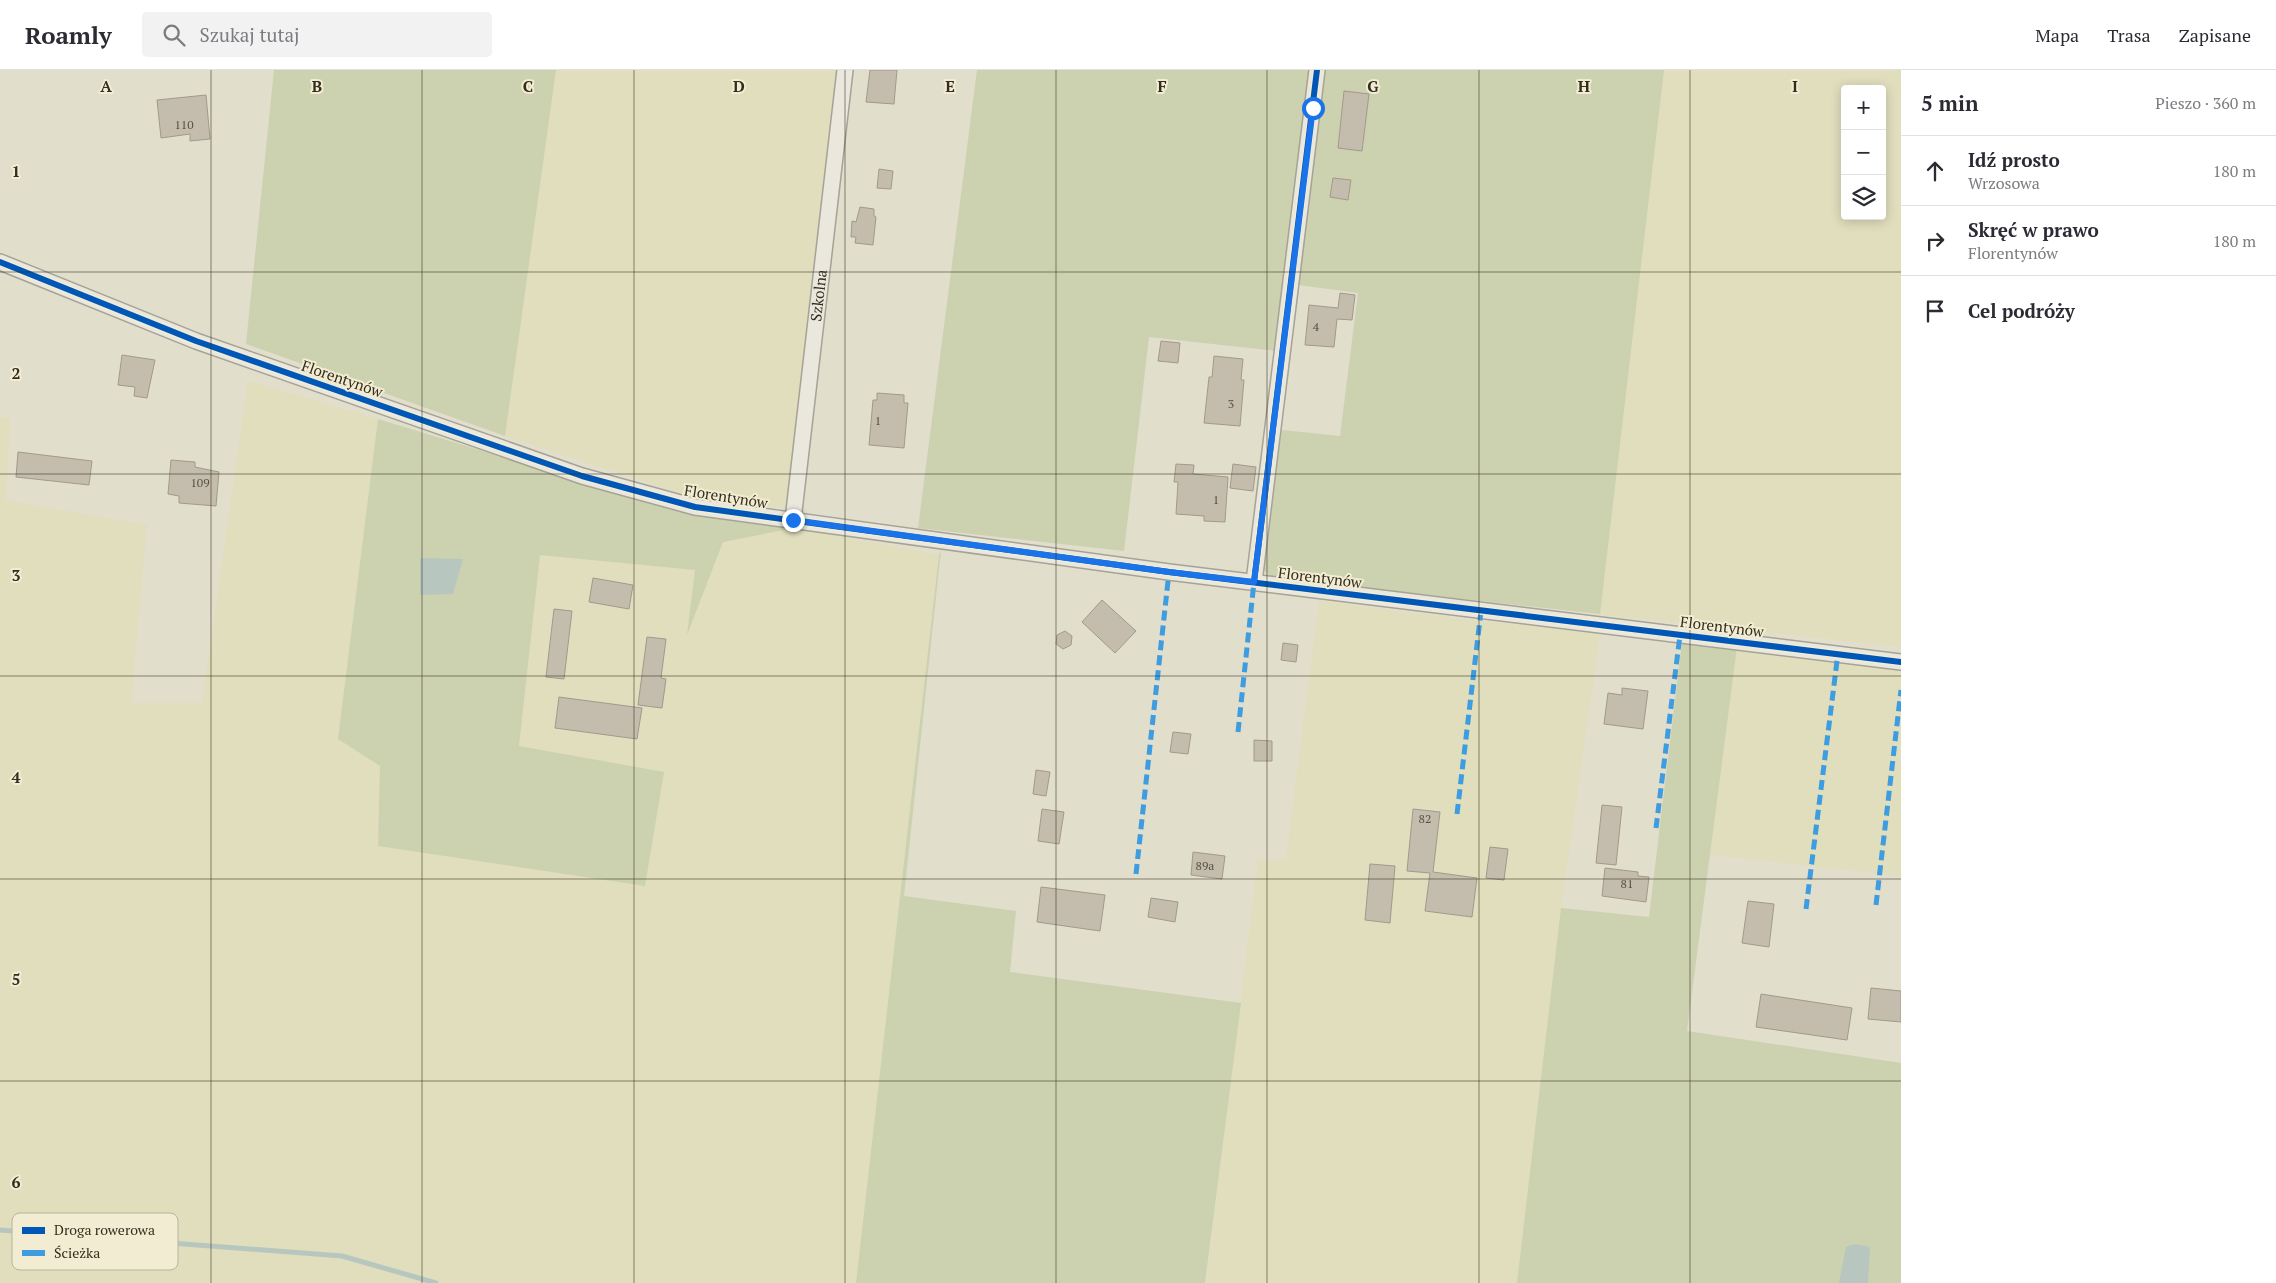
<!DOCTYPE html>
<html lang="pl">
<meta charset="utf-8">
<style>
body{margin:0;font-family:"PT Serif",serif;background:#f2f2f3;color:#2b2b33}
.controls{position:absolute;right:15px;top:15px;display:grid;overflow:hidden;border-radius:5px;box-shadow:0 2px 12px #0003}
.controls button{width:45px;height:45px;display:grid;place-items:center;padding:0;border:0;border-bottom:1px solid #e1e1e2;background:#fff;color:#2b2b33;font:25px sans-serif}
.stop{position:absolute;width:15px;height:15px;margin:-11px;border:4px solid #1a73e8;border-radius:50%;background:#fff}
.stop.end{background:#1a73e8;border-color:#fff;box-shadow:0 1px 5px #0008}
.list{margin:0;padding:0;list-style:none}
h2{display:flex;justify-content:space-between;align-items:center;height:65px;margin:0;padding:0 20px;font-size:21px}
h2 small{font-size:16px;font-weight:400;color:#7c7c81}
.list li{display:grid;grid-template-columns:32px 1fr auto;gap:15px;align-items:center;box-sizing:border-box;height:70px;padding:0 20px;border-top:1px solid #e1e1e2}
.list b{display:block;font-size:19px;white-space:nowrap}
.list p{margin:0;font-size:16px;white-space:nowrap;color:#7c7c81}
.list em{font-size:16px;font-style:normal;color:#7c7c81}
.icon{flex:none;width:28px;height:28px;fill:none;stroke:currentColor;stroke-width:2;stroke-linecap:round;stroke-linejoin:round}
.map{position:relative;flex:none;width:1901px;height:1213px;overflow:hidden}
header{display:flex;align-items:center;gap:30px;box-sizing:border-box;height:70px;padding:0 25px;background:#fff;border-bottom:1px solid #e1e1e2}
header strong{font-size:24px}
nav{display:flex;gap:28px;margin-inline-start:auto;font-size:18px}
.search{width:350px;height:45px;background:#f2f2f3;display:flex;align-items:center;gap:12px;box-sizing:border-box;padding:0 18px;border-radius:5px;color:#7c7c81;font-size:19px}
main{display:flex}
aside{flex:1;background:#fff}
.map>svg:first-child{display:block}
</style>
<header>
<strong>Roamly</strong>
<div class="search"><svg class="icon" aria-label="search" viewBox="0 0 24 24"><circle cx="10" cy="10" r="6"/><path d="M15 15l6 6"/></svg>Szukaj tutaj</div>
<nav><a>Mapa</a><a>Trasa</a><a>Zapisane</a></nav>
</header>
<main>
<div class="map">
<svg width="1901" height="1213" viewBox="0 0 1901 1213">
<rect width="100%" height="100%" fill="#e1decc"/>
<g fill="#e0debd" fill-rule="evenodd">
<path d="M556,0H837L788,438L695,428L505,366Z"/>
<path d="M1664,0H1901V577L1600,544ZM1845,19H1882V146H1845Z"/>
<path d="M248,311L378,349L338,669L380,696L378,776L645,816L664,702L519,676L540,484L695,500L687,562L723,471L794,458L939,485L856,1213H0V347L10,348L6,430L147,455L131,633H202Z"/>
<path d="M1319,531L1468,550L1600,563L1561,838L1517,1213H1206L1258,791L1286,789Z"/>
<path d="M1737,577L1901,597V806L1710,785Z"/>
</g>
<g fill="#ccd1af">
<path d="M274,0H556L505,366L246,274Z"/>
<path d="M977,0H1309L1277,281L1149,267L1124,481L918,458Z"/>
<path d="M1323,0H1664L1600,544L1272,508L1262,499L1282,360L1340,366L1358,223L1299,215Z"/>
<path d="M378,349L693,445L794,458L723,472L687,565L695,500L540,485L519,676L664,702L645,816L378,776L380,696L338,669Z"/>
<path d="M941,480L904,826L1016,841L1010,902L1241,933L1205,1213H856L939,485Z"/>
<path d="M1682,572L1737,577L1687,961L1901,993V1213H1517L1561,838L1649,847Z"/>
</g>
<g fill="#b7c7bf">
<path d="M420,488L463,489L453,524L420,525Z"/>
<path d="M1854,1174L1870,1177L1868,1213H1839L1846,1177Z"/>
</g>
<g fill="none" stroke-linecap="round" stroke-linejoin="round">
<path stroke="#b7c7bf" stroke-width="5" d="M0,1160L342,1186L436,1213"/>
</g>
<g fill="#c4bdad" stroke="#a19a8c">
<path d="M870,0H897L894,34L866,32Z"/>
<path d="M1344,21L1369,24L1362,81L1338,78Z"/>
<path d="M206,25L210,69L190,71V64L161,68L157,30Z"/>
<path d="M879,99L893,101L891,119L877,118Z"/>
<path d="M1333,108L1351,110L1348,130L1330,127Z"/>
<path d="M860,137L874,139V146L876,147L873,175L855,173L856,167H851L852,151L856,152Z"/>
<path d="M1340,223L1355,225L1352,250L1337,249L1334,277L1305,275L1309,235L1338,238Z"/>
<path d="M1161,271L1180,273L1178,293L1158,291Z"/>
<path d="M122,285L155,290L147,328L134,326L135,317L118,315Z"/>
<path d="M1214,286L1243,289L1241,310H1244L1240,356L1204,353L1209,307H1212Z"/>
<path d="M877,323L904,325V333H908L904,378L869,375L873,330H877Z"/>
<path d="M18,382L92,391L89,415L16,407Z"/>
<path d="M171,390L195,392V397L219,402L216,436L179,433V426L168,424Z"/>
<path d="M1176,394L1194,395L1193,404L1228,407L1225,452L1204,451V446L1176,444L1178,412H1174Z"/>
<path d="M1233,394L1256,397L1253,421L1230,418Z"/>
<path d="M593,508L633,515L629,539L589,532Z"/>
<path d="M1102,530L1136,561L1115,583L1082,552Z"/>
<path d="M554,539L572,541L564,609L546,607Z"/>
<path d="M1065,561L1072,566L1071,575L1063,579L1056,574L1057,565Z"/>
<path d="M647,567L666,569L661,608L666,609L662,638L638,635Z"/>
<path d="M1283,573L1298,575L1296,592L1281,590Z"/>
<path d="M1622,618L1648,621L1643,659L1604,654L1608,623L1622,625Z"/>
<path d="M559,627L642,638L637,669L555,658Z"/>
<path d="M1173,662L1191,664L1188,684L1170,682Z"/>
<path d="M1254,670L1272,671V691H1254Z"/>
<path d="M1036,700L1050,702L1046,726L1033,724Z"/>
<path d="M1602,735L1622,737L1616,795L1596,793Z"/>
<path d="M1042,739L1064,742L1059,774L1038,771Z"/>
<path d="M1413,739L1440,742L1433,802L1477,808L1472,847L1425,841L1430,803L1407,801Z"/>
<path d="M1490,777L1508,779L1504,810L1486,808Z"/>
<path d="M1193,782L1225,786L1222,809L1191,805Z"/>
<path d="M1370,794L1395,796L1390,853L1365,850Z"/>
<path d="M1605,798L1638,802V806L1649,807L1646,832L1602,826Z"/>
<path d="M1041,817L1105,825L1100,861L1037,852Z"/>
<path d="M1151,828L1178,832L1175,852L1148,847Z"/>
<path d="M1748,831L1774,834L1769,877L1742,873Z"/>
<path d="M1871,918L1901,921V952L1868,949Z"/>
<path d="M1761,924L1852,938L1847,970L1756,957Z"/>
</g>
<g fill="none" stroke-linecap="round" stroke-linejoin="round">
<defs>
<g id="minor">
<path d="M0,192L196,271L582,406L695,437L1169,502L1901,592"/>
<path id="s1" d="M793,450L845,0"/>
<path d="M1254,512L1317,0"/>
</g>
</defs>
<use href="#minor" stroke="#a6a295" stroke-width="18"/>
<use href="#minor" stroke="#eae7dd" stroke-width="15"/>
<g stroke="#3e9ce0" stroke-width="5" stroke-dasharray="10 5" stroke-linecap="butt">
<path d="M1238,662L1254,512"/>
<path d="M1457,744L1481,541"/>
<path d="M1656,758L1680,565"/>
<path d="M1136,804L1169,502"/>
<path d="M1876,835L1901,620"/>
<path d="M1806,839L1838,583"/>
</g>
<defs>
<g id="cycleway">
<path d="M0,192L196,271L582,406L695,437L1169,502L1901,592"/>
<path d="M1254,512L1317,0"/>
</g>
</defs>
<use href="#cycleway" stroke="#f2edd2" stroke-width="9"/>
<use href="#cycleway" stroke="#0057b8" stroke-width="6"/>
</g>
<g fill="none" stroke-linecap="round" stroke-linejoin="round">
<path stroke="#1a73e8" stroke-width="6" d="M793,450L1169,502L1254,512L1313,38"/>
</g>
<path fill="none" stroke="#342c1e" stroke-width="1" stroke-opacity="0.55" d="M211,0V1213M422,0V1213M634,0V1213M845,0V1213M1056,0V1213M1267,0V1213M1479,0V1213M1690,0V1213M0,202H1901M0,404H1901M0,606H1901M0,809H1901M0,1011H1901"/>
<g text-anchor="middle" stroke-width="4" stroke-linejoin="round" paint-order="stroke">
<g font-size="12" fill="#585042">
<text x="184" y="59">110</text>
<text x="1316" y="261">4</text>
<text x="1231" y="338">3</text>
<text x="878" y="355">1</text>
<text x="200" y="417">109</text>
<text x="1216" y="434">1</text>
<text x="1425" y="753">82</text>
<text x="1205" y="800">89a</text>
<text x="1627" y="818">81</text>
</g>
<g font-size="15" fill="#342c1e" stroke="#f2edd2">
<text dy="5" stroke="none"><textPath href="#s1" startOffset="226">Szkolna</textPath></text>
<text transform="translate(342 309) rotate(19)" y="5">Florentynów</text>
<text transform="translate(726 427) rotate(9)" y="5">Florentynów</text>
<text transform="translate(1320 508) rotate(7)" y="5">Florentynów</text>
<text transform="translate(1722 557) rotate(7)" y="5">Florentynów</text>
</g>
</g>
<rect x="12" y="1143" width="166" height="57" rx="8" fill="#f2edd2" stroke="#b9b39c" stroke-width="1"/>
<rect x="22" y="1157" width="23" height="7" fill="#0057b8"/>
<rect x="22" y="1180" width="23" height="6" fill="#3e9ce0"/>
<g font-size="14" fill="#342c1e">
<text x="54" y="1165">Droga rowerowa</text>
<text x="54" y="1188">Ścieżka</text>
</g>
<g font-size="16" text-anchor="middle" font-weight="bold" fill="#342c1e" stroke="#f2edd2" stroke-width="4" stroke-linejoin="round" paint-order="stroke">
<text x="106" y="22">A</text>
<text x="317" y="22">B</text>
<text x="528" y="22">C</text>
<text x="739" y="22">D</text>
<text x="950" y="22">E</text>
<text x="1162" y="22">F</text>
<text x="1373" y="22">G</text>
<text x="1584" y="22">H</text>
<text x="1795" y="22">I</text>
<text x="16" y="107">1</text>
<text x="16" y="309">2</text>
<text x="16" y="511">3</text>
<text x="16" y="713">4</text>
<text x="16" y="915">5</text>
<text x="16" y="1118">6</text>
</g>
</svg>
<div class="controls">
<button>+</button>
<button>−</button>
<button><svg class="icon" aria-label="layers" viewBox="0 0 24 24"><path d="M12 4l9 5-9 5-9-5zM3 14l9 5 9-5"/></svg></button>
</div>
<div class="stop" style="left:1313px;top:38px"></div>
<div class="stop end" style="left:793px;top:450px"></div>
</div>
<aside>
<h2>5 min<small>Pieszo · 360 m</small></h2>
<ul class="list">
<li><svg class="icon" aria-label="ahead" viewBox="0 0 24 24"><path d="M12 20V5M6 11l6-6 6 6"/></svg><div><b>Idź prosto</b><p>Wrzosowa</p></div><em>180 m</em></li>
<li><svg class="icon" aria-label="right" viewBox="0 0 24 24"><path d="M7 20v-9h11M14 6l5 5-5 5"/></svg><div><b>Skręć w prawo</b><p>Florentynów</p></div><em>180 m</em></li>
<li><svg class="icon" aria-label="arrive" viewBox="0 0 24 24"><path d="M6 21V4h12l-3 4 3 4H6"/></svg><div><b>Cel podróży</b></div></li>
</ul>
</aside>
</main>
